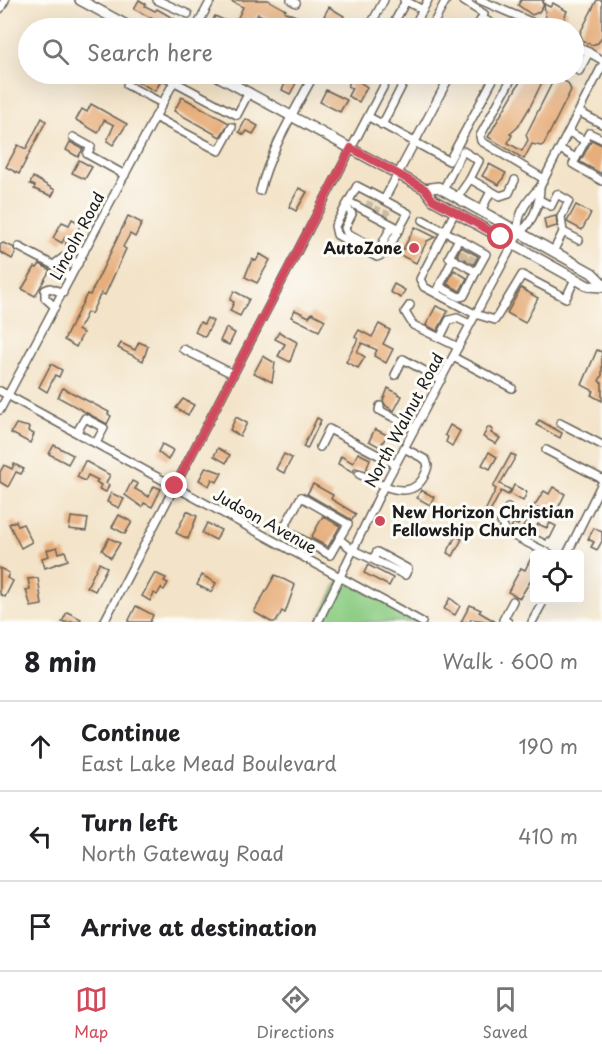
<!DOCTYPE html>
<meta charset="utf-8">
<style>
body{margin:0;font-family:"Playpen Sans",sans-serif;background:#f6f6f6;color:#202124}
.controls{position:absolute;right:18px;bottom:18px;display:grid;overflow:hidden;border-radius:6px;box-shadow:0 6px 24px #0002}
.controls button{width:54px;height:54px;display:grid;place-items:center;padding:0;border:0;border-bottom:2px solid #e0e0e0;background:#fff;color:#202124;font:30px sans-serif}
.stop{position:absolute;width:18px;height:18px;margin:-14px;border:4px solid #d1495b;border-radius:50%;background:#fff}
.stop.end{background:#d1495b;border-color:#fff;box-shadow:0 2px 6px #0008}
.list{margin:0;padding:0;list-style:none}
h2{display:flex;justify-content:space-between;align-items:center;height:78px;margin:0;padding:0 24px;font-size:26px}
h2 small{font-size:20px;font-weight:400;color:#757577}
.list li{display:grid;grid-template-columns:39px 1fr auto;gap:18px;align-items:center;box-sizing:border-box;height:90px;padding:0 24px;border-top:2px solid #e0e0e0}
.list b{display:block;font-size:22px;white-space:nowrap}
.list p{margin:0;font-size:20px;white-space:nowrap;color:#757577}
.list em{font-size:20px;font-style:normal;color:#757577}
.icon{flex:none;width:33px;height:33px;fill:none;stroke:currentColor;stroke-width:2;stroke-linecap:round;stroke-linejoin:round}
.map{position:relative;flex:none;width:602px;height:622px;overflow:hidden}
.search{position:absolute;background:#fff;box-shadow:0 6px 24px #0002;left:18px;right:18px;top:18px;height:66px;display:flex;align-items:center;gap:15px;box-sizing:border-box;padding:0 21px;border-radius:33px;color:#757577;font-size:22px}
.sheet{height:348px;background:#fff}
nav{display:flex;justify-content:space-around;align-items:center;box-sizing:border-box;height:84px;border-top:2px solid #e0e0e0;background:#fff;font-size:16px;color:#757577}
nav a{display:grid;justify-items:center;gap:3px}
nav .on{color:#d1495b}
.map>svg:first-child{display:block}
</style>
<div class="map">
<svg width="602" height="622" viewBox="0 0 602 622">
<rect width="100%" height="100%" fill="#fdfcf7"/>
<filter id="ink" filterUnits="userSpaceOnUse"><feTurbulence type="fractalNoise" baseFrequency=".0167" numOctaves="2"/><feDisplacementMap in="SourceGraphic" scale="12" xChannelSelector="R" yChannelSelector="G"/><feConvolveMatrix kernelMatrix="1 2 1 2 8 2 1 2 1" color-interpolation-filters="sRGB"/></filter>
<filter id="wash" filterUnits="userSpaceOnUse"><feTurbulence type="fractalNoise" baseFrequency=".008" numOctaves="4" result="noise"/><feDisplacementMap in="SourceGraphic" scale="24" xChannelSelector="R" yChannelSelector="G"/><feGaussianBlur stdDeviation="1.35" result="paint"/><feColorMatrix in="noise" values="0 0 0 0 0 0 0 0 0 0 0 0 0 0 0 0 0 1.4 0 .05"/><feComposite in="paint" operator="in"/></filter>
<g filter="url(#wash)">
<rect width="100%" height="100%" fill="#f3e3c8"/>
<path fill="#8bcc83" stroke="#547450" stroke-width="1.5" d="M340,578L422,622H318Z"/>
<g id="blocks">
<g fill="#e7ae7b">
<path d="M139,0L146,4L145,6L155,11L157,9L190,28H170L134,9Z"/>
<path d="M229,0H268L286,10L285,12L309,21L305,28H283L278,26L277,28L269,24L271,20L258,14L250,28H233L243,7Z"/>
<path d="M521,0H544L542,3L550,7L553,3L567,11L561,26L559,28L551,27L552,23L546,19L544,4L539,12L532,15L518,5Z"/>
<path d="M597,0H602V36L598,43L591,45L583,41L580,33Z"/>
<path d="M329,7L344,16L340,25L324,16Z"/>
<path d="M215,16L226,21L222,28H209Z"/>
<path d="M123,74H154L161,81L155,91Z"/>
<path d="M290,74H301L290,94L282,90Z"/>
<path d="M520,74H546L530,107L518,127L510,134L512,135L508,143L522,151L528,140L526,135L553,81L560,79L568,83L571,90L544,144L541,146L532,144L524,159L488,137L521,80Z"/>
<path d="M352,77L367,87L359,102L348,96L352,88L348,86Z"/>
<path d="M326,90L347,100L340,112L320,102Z"/>
<path d="M182,97L229,123L220,137L174,111Z"/>
<path d="M91,104L127,124L113,145L107,141L114,125L104,120L98,133L76,120L82,109L87,112Z"/>
<path d="M42,118L46,121L19,174L6,167L18,145L26,149Z"/>
<path d="M246,119L258,126L253,134L247,131L244,135L239,132Z"/>
<path d="M592,140L602,145V174L580,162Z"/>
<path d="M70,142L83,149L78,157L66,150Z"/>
<path d="M79,160L92,167L85,179L72,173Z"/>
<path d="M489,164L506,173L499,185L482,176Z"/>
<path d="M33,177L55,190L52,196L34,189L35,186L30,184Z"/>
<path d="M299,188L307,192L296,211L289,207Z"/>
<path d="M576,205L591,213L582,230L567,222Z"/>
<path d="M128,216L142,223L135,237L130,234L123,247L126,249L105,295L101,293L91,314L87,312L85,317L78,330L83,333L76,347L64,340L87,294L90,295Z"/>
<path d="M556,216L557,226L546,229L544,219Z"/>
<path d="M72,219L81,224L73,239L65,237L62,243L53,238L62,222L69,225Z"/>
<path d="M415,227L435,237L427,241L416,263L400,255Z"/>
<path d="M3,243L13,247L16,252L12,259L0,252V245Z"/>
<path d="M461,247L478,256L474,264L457,255Z"/>
<path d="M260,254L270,260L257,283L245,277L252,259L256,261Z"/>
<path d="M40,264L50,270L35,296L22,289L35,267L37,268Z"/>
<path d="M454,270L467,278L460,291L447,284Z"/>
<path d="M394,284L405,290L401,298L390,292Z"/>
<path d="M521,288L538,298L525,323L507,313Z"/>
<path d="M234,291L249,299L240,316L230,311L234,302L230,300Z"/>
<path d="M436,306L448,311L437,331L426,325Z"/>
<path d="M295,310L309,317L312,313L325,320L319,331L291,317Z"/>
<path d="M207,318L213,321L205,337L195,332L200,322L204,324Z"/>
<path d="M379,324L390,330L383,344L393,349L386,363L374,356L377,350L362,343L357,352L365,357L358,368L346,362L358,339L355,337L359,330L372,337Z"/>
<path d="M226,328L235,333L229,345L220,341Z"/>
<path d="M279,332L297,342L290,362L278,356L285,344L275,339Z"/>
<path d="M139,342L148,346L143,361L118,348L121,343L135,350Z"/>
<path d="M597,350L602,352V375L599,381L602,383V401L591,395L594,391L582,385Z"/>
<path d="M263,356L275,363L272,382L254,373Z"/>
<path d="M51,364L62,370L59,377L55,375L47,392L39,387Z"/>
<path d="M63,388L109,412L108,414L111,416L107,424L58,397Z"/>
<path d="M388,388L402,396L394,411L386,406L383,401Z"/>
<path d="M183,399L194,405L188,415L176,408Z"/>
<path d="M236,417L247,423L240,436L230,430Z"/>
<path d="M317,418L321,420L307,449L303,447Z"/>
<path d="M539,420L562,433L560,438L536,425Z"/>
<path d="M16,424L29,427L28,431L34,434L30,443L11,433Z"/>
<path d="M450,425L460,431L452,446L446,442L448,437L445,435Z"/>
<path d="M488,427L493,430L491,433L500,438L496,444L483,437Z"/>
<path d="M375,429L387,435L380,447L369,441Z"/>
<path d="M162,444L173,450L168,460L158,452Z"/>
<path d="M54,445L73,455L68,464L49,454Z"/>
<path d="M218,448L230,455L226,463L214,456Z"/>
<path d="M489,452L497,457L490,469L482,465Z"/>
<path d="M358,453L370,459L366,471L355,468L353,472L338,464L341,456L353,463Z"/>
<path d="M284,454L292,458L284,473L276,469Z"/>
<path d="M511,454L516,456L500,484L511,490L508,495L501,491L487,518L483,515L496,489L493,487Z"/>
<path d="M85,461L110,475L106,483L109,485L106,492L99,489L101,485L96,482L98,480L88,475L85,481L77,477Z"/>
<path d="M14,464L24,469L21,474L16,472L8,487L0,482V472L4,465L12,469Z"/>
<path d="M206,467L222,473L217,482L212,479L209,486L199,480Z"/>
<path d="M132,481L138,484L135,489L149,497L154,486L161,489L152,507L144,503L142,507L125,495Z"/>
<path d="M313,484L333,495L331,499L356,514L352,520L307,494Z"/>
<path d="M514,485L527,492L523,501L510,494Z"/>
<path d="M553,487L565,494L554,516L538,508L530,523L526,521L520,533L511,528L513,523L518,525L528,507L532,509L544,491L549,494Z"/>
<path d="M421,490L434,497L430,505L417,498Z"/>
<path d="M111,493L124,499L119,508L107,502Z"/>
<path d="M187,511L197,516L188,539L176,533Z"/>
<path d="M119,515L132,522L125,534L112,527Z"/>
<path d="M323,516L340,526L328,547L311,538Z"/>
<path d="M71,517L88,519L86,531L69,529Z"/>
<path d="M16,521L18,526L23,524L32,542L21,548L9,524Z"/>
<path d="M207,523L221,530L216,540L202,533Z"/>
<path d="M550,523L556,526L550,538L547,537L546,540L536,535L538,531L535,530L538,524L547,528Z"/>
<path d="M594,528L602,532V541L597,550L591,547L594,542L588,539Z"/>
<path d="M456,536L462,539L453,556L447,553Z"/>
<path d="M109,538L120,543L111,558L102,550Z"/>
<path d="M57,547L59,553L65,551L68,560L45,568L42,558L49,556L47,550Z"/>
<path d="M534,552V575L520,598L508,592L521,568L525,570Z"/>
<path d="M99,563L107,567L95,591L87,587Z"/>
<path d="M368,565L393,578L389,586L364,573Z"/>
<path d="M0,568L9,573L7,578L13,581L5,597L0,594Z"/>
<path d="M155,573L166,578L164,581L168,583L164,590L161,588L157,595L154,593L150,601L142,596Z"/>
<path d="M202,575L216,583L211,592L197,585Z"/>
<path d="M275,575L295,585L285,613L282,611L276,622H271L254,612Z"/>
<path d="M38,578L42,605L31,607L26,590L30,589L28,579Z"/>
<path d="M450,598L460,606L455,615L444,609Z"/>
<path d="M470,605L481,610L479,612L496,622L471,619L470,622H461Z"/>
<path d="M136,606L153,615L150,622H128Z"/>
<path d="M67,612L81,619L79,622H62Z"/>
</g>
</g>
</g>
<g filter="url(#ink)">
<use href="#blocks" fill-opacity="0" stroke="#676258" stroke-width="1.5"/>
<g fill="none" stroke-linecap="round" stroke-linejoin="round">
<g stroke="#c8bba6" stroke-width="7" stroke-dasharray="7 3.5" stroke-linecap="butt">
<path d="M368,208L372,198"/>
<path d="M376,213L380,202"/>
<path d="M385,217L389,207"/>
<path d="M461,258L467,248"/>
<path d="M470,262L475,252"/>
</g>
<defs>
<g id="minor">
<path d="M157,0L188,14"/>
<path d="M291,0L296,3"/>
<path d="M404,0L423,10"/>
<path d="M462,0L484,14L476,28"/>
<path d="M480,0L545,28"/>
<path d="M0,9L5,0"/>
<path d="M482,18L500,28"/>
<path d="M196,28L211,0"/>
<path d="M369,28L384,0"/>
<path d="M391,28L406,1"/>
<path d="M413,28L428,0"/>
<path d="M431,28L446,0"/>
<path d="M574,44L602,60"/>
<path d="M574,68L579,71L589,52"/>
<path d="M160,74L237,115L249,92"/>
<path d="M514,74L480,136L481,141L544,179"/>
<path d="M127,85L162,103"/>
<path d="M235,85L241,74"/>
<path d="M579,112L602,124"/>
<path d="M155,117L219,151L232,127"/>
<path d="M369,117L449,161L496,74"/>
<path d="M382,125L408,74"/>
<path d="M569,132L585,141"/>
<path d="M73,137L91,147L87,154L125,175"/>
<path d="M602,139L589,133L573,164L602,181"/>
<path d="M560,149L576,158"/>
<path d="M443,190L463,151L479,161L470,179L491,191"/>
<path d="M260,191C270,152 291,117 310,82"/>
<path d="M457,198L470,179"/>
<path d="M384,200L357,186L335,226L337,235L377,257L386,253L408,213L384,200L451,74"/>
<path d="M540,200L551,206L557,194L569,201L561,217L563,232"/>
<path d="M349,202L400,229"/>
<path d="M346,206L352,214L345,228L347,233L376,249L380,248L390,229H400"/>
<path d="M481,211L491,191L500,196L509,193L515,180"/>
<path d="M455,212L420,279L424,287L475,314L495,320L522,275L566,298L575,279"/>
<path d="M423,220L459,239"/>
<path d="M519,233C515,216 528,199 540,187L602,66"/>
<path d="M70,244L84,252"/>
<path d="M19,247L57,267"/>
<path d="M553,252L563,232L579,240"/>
<path d="M70,278L57,267L56,263L64,257L78,264"/>
<path d="M439,286L459,297L464,296L476,272"/>
<path d="M436,293L453,259L449,257L459,239L486,254L476,272L453,259"/>
<path d="M410,305L405,312L413,325L458,347"/>
<path d="M55,307L45,298V290L50,288L63,293"/>
<path d="M440,338L449,320L457,318L470,324"/>
<path d="M183,349L233,374"/>
<path d="M453,357L512,388"/>
<path d="M395,375L403,359L441,380"/>
<path d="M0,391L422,622"/>
<path d="M380,406L379,410L414,428"/>
<path d="M0,410L178,74"/>
<path d="M560,423L602,445"/>
<path d="M77,432L85,418L104,428L96,443"/>
<path d="M320,447L329,429L395,464"/>
<path d="M546,450L602,479"/>
<path d="M359,474C385,487 417,506 428,466L426,460L404,448"/>
<path d="M508,508L501,522L506,532L550,554"/>
<path d="M339,539L348,524L301,497L283,529L330,555L339,539L353,550L405,575L408,569L377,552L373,559"/>
<path d="M567,554L602,483"/>
<path d="M104,622L390,74"/>
<path d="M318,622L384,486L519,233C533,223 540,203 540,187"/>
<path d="M508,622L503,620L513,601"/>
<path d="M532,622L544,600"/>
</g>
<g id="major">
<path d="M80,0L132,28"/>
<path d="M214,74L425,189L433,200L588,286L602,287"/>
<path d="M425,189L438,187L592,273L602,283"/>
</g>
</defs>
<use href="#minor" stroke="#676258" stroke-width="10"/>
<use href="#major" stroke="#676258" stroke-width="12"/>
<use href="#minor" stroke="#fff" stroke-width="7"/>
<use href="#major" stroke="#fff" stroke-width="9"/>
</g>
</g>
<g fill="none" stroke-linecap="round" stroke-linejoin="round" filter="url(#ink)">
<path stroke="#d1495b" stroke-width="8" d="M175,486L351,148L425,189L433,200L501,237"/>
</g>
<g fill="#d1495b" stroke="#fdfcf7" stroke-width="2">
<circle cx="414" cy="248" r="6"/>
<circle cx="380" cy="521" r="6"/>
</g>
<g text-anchor="middle" stroke-width="6" stroke-linejoin="round" paint-order="stroke">
<g font-size="16" fill="#1c1c1c" stroke="#fdfcf7">
<text transform="translate(77 236) rotate(-62)" y="6">Lincoln Road</text>
<text transform="translate(404 420) rotate(-62)" y="6">North Walnut Road</text>
<text transform="translate(265 521) rotate(29)" y="6">Judson Avenue</text>
</g>
<g font-size="16" font-weight="bold" fill="#1c1c1c" stroke="#fdfcf7" text-anchor="end">
<text x="402" y="254">AutoZone</text>
<text x="392" y="518" text-anchor="start">New Horizon Christian<tspan x="392" dy="18">Fellowship Church</tspan></text>
</g>
</g>
</svg>
<div class="controls">
<button><svg class="icon" aria-label="locate" viewBox="0 0 24 24"><circle cx="12" cy="12" r="6"/><path d="M12 2v4M12 18v4M2 12h4M18 12h4"/></svg></button>
</div>
<div class="stop" style="left:501px;top:237px"></div>
<div class="stop end" style="left:175px;top:486px"></div>
<div class="search"><svg class="icon" aria-label="search" viewBox="0 0 24 24"><circle cx="10" cy="10" r="6"/><path d="M15 15l6 6"/></svg>Search here</div>
</div>
<section class="sheet">
<h2>8 min<small>Walk · 600 m</small></h2>
<ul class="list">
<li><svg class="icon" aria-label="ahead" viewBox="0 0 24 24"><path d="M12 20V5M6 11l6-6 6 6"/></svg><div><b>Continue</b><p>East Lake Mead Boulevard</p></div><em>190 m</em></li>
<li><svg class="icon" aria-label="left" viewBox="0 0 24 24"><path d="M17 20v-9H6M10 6l-5 5 5 5"/></svg><div><b>Turn left</b><p>North Gateway Road</p></div><em>410 m</em></li>
<li><svg class="icon" aria-label="arrive" viewBox="0 0 24 24"><path d="M6 21V4h12l-3 4 3 4H6"/></svg><div><b>Arrive at destination</b></div></li>
</ul>
</section>
<nav>
<a class="on"><svg class="icon" aria-label="map" viewBox="0 0 24 24"><path d="M3 6l6-2 6 2 6-2v14l-6 2-6-2-6 2zM9 4v14M15 6v14"/></svg>Map</a>
<a><svg class="icon" aria-label="directions" viewBox="0 0 24 24"><path d="M12 3l9 9-9 9-9-9zM9 14v-3h6M13 9l2 2-2 2"/></svg>Directions</a>
<a><svg class="icon" aria-label="saved" viewBox="0 0 24 24"><path d="M7 4h10v16l-5-4-5 4z"/></svg>Saved</a>
</nav>
